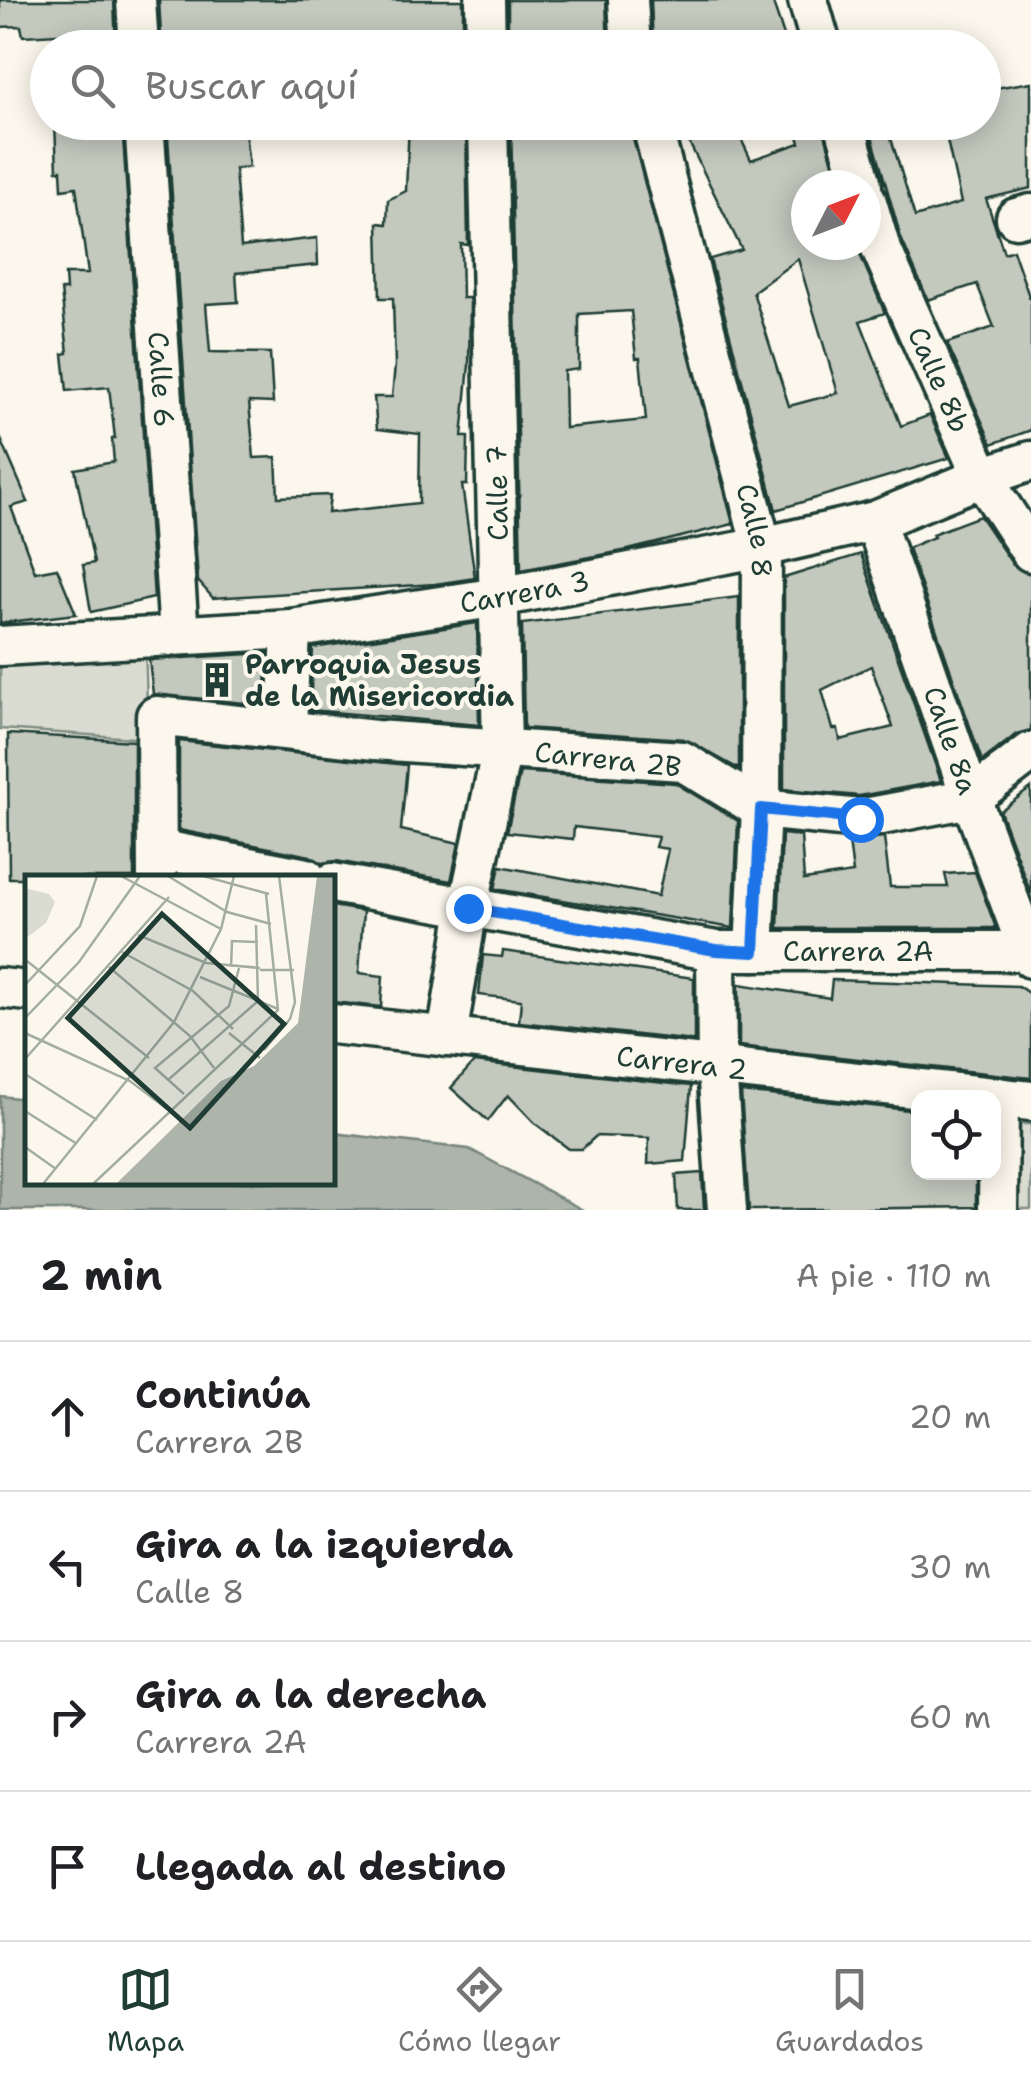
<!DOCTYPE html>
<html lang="es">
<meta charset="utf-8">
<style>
body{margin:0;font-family:"Shantell Sans",sans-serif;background:#f6f6f6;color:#202124}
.controls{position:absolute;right:30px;bottom:30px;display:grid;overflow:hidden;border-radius:20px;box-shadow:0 5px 25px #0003}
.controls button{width:90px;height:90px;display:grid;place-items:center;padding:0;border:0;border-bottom:2px solid #e0e0e0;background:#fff;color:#202124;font:50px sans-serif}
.compass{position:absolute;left:791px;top:170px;width:90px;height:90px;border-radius:50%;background:#fff;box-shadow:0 5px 25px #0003;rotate:48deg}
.stop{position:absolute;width:30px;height:30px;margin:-22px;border:8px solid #1a73e8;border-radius:50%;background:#fff}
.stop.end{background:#1a73e8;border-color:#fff;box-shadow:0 2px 10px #0008}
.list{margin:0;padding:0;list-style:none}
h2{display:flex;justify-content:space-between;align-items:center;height:130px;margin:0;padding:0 40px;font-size:42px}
h2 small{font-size:32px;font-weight:400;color:#757577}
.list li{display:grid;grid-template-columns:65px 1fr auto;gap:30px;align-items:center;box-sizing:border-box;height:150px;padding:0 40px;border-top:2px solid #e0e0e0}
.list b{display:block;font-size:38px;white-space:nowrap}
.list p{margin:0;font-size:32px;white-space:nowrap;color:#757577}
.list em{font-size:32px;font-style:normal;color:#757577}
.icon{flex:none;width:55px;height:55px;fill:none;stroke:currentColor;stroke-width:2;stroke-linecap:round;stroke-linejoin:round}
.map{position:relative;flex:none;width:1031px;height:1210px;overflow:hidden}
.search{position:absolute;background:#fff;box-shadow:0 5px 25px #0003;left:30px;right:30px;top:30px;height:110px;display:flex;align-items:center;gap:25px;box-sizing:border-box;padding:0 35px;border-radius:55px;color:#757577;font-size:38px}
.sheet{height:730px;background:#fff}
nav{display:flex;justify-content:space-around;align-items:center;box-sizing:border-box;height:140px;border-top:2px solid #e0e0e0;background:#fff;font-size:28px;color:#757577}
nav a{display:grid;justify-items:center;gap:5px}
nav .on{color:#1f3d34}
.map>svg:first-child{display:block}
</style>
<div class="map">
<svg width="1031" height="1210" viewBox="0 0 1031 1210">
<rect width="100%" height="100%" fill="#fbf7ec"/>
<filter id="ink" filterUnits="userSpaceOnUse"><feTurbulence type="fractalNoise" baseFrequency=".01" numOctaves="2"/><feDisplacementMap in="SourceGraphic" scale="20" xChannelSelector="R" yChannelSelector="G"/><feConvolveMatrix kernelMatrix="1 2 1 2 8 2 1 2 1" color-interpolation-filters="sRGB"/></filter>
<g filter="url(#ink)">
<g fill="#dbdcd1" stroke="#7d8c82" stroke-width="2.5">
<path d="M145,639L148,739L0,729V647Z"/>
<path d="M1019,1124H1031V1209H1015Z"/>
</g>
<path fill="#adb4aa" stroke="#74847b" stroke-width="2.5" d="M0,1096L27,1099L28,1182H332L333,1133L469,1149L583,1210H0Z"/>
<g fill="#c4c9be" stroke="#1f3d34" stroke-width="2.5" fill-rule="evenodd">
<path d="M0,0H114L116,48H92V32L23,36L21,26L0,27Z"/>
<path d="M159,0H463V48H307V38L239,37V48H185V37L161,36Z"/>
<path d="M508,0H606L608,48H534L535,37L508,38Z"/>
<path d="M651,0H772L788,48H653Z"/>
<path d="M1031,82V188L986,199L1004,253L1013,250L1031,302V430L992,444L947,343L994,327L977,284L928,300L901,238L868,122H886L915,217L961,203L943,122H984V90Z"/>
<path d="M55,122H122L154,598L91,612L83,565L94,563L75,469L114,462L112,439L115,438L109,387L67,391L63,354L68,353L61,290H66L65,274H88L76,187L62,189L61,170H57Z"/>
<path d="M167,122H244L249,167L235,169L241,247L317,238L318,265L236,273L238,302L206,304L210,352L270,353L273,403L249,402L254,458L276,457L278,497L330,495L328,513L419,503L420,434L377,429L374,397H392L395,365L393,298H380L378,223L387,224L388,200L406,191L409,122H466L468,245L461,244L462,298H469L470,303L469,365L462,437H468L467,485H462L475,578L435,584L213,598L198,581Z"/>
<path d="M511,122H629L733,524L628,550L521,570ZM631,311L636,358H640L646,420L565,428L564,371L579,369V314Z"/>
<path d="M679,122H733L751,160L800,143L794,122H822L838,182L806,185V245H856L885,313L860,321L901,426L930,415L949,458L776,510L710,259L742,250ZM798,259L838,393L789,406L753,292Z"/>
<path d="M0,437L28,502L11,507L35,572L57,568L76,614L0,623Z"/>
<path d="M980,516L1013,565L1031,574V730L1017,734L982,761L908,548L934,537L932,534Z"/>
<path d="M861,554L941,781L859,796L784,789V578ZM871,666L893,727L840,740L838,729H833L822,690Z"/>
<path d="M739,597V769L684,739L524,728L522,624Z"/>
<path d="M477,623L479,725L310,710L313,648Z"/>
<path d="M268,653L265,705L153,694L149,660Z"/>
<path d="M8,734L134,741V878H9Z"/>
<path d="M179,741L407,765L401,830L459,843L451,881L336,861L322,863L310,856L179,830Z"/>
<path d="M520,772L675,783L738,821L733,928L495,889L500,866L658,896L668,849L655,847L658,837L574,827L573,839L507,832Z"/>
<path d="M1031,788V894L1000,811Z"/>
<path d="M782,834L801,836L804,880L853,873L849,841L884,837L890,887H948L945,874L975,872L996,928H778Z"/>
<path d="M332,906L363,911L359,973L383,976L381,1007L332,1002Z"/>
<path d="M503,951L694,978V1041L519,1022L521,1000L479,995L483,955L502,957Z"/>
<path d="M832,980L1018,986L1031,995V1078L739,1046V984L830,998Z"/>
<path d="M474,1062L691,1086L685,1161L648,1164L649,1138L596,1136L582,1149H569L536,1124L508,1095L488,1121L451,1088Z"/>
<path d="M741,1092L918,1111V1172H976V1207L749,1210Z"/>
<path d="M702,1173L704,1210H678L676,1175Z"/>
</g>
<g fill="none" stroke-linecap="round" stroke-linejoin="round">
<defs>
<g id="minor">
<path d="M136,0L139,48"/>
<path d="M485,0L486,48"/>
<path d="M628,0L631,48"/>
<path d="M808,0L822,48"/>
<path id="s1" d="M144,122L179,634"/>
<path id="s2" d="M651,122L762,547L761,809L754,951"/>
<path d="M844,122L862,185"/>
<path id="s3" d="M866,199L880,246L982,477L1031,552"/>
<path d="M1016,218L1031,214"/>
<path id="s4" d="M875,521L971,798L1031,958"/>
<path id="s5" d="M0,646L291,629L499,597L762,547L875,521L982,477L1031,461"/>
<path d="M287,729L291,629"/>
<path d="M157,849L306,878"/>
<path d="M157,878L156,716L375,740L682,761L761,809L860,819L971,798L1031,752"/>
<path id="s6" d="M332,883L716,951H1031"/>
<path d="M716,951L717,1067L727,1210"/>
<path d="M0,988L28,991"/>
<path id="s7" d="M332,1024L1031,1101"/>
<path d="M447,1037L468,908L502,748L488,122"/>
<path d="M998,1210L999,1097"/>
</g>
</defs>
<use href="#minor" stroke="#1f3d34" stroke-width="45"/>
<use href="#minor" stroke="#fbf7ec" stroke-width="38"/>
</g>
</g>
<g fill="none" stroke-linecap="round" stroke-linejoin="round" filter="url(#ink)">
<path stroke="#1a73e8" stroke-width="12" d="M468,908L716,950L754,952L761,809L860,819"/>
</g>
<defs>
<symbol id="building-bare" viewBox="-9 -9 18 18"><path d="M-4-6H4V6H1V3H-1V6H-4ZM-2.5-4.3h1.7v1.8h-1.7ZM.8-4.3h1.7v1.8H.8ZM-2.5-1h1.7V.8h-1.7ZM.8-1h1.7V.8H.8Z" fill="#1f3d34" stroke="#fbf7ec" stroke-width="2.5" paint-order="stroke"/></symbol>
</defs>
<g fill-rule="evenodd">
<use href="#building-bare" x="192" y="655" width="50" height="50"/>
</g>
<g text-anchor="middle" stroke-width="8" stroke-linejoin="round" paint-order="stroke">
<g font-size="28" fill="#1f3d34" stroke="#fbf7ec">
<text dy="10" stroke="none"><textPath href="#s1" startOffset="258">Calle 6</textPath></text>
<text dy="10" stroke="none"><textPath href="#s3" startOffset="195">Calle 8b</textPath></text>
<text transform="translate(497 493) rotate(-91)" y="10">Calle 7</text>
<text dy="10" stroke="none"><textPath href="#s2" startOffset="422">Calle 8</textPath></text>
<text dy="10" stroke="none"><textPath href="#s5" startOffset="528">Carrera 3</textPath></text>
<text dy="10" stroke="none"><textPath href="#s4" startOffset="232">Calle 8a</textPath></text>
<text transform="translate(608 759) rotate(6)" y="10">Carrera 2B</text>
<text dy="10" stroke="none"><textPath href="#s6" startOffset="532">Carrera 2A</textPath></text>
<text dy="10" stroke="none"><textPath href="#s7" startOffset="352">Carrera 2</textPath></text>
</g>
<g font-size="28" font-weight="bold" fill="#1f3d34" stroke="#fbf7ec" text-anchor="start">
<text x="245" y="674">Parroquia Jesus<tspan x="245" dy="32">de la Misericordia</tspan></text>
</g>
</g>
<g transform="translate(25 875)">
<rect width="310" height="310" fill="#fbf7ec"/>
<path d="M0,13L24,19L30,27L21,48L0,64Z" fill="#dbdcd1"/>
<path d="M292,1H310V309H91L196,206L229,191L273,148Z" fill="#adb4aa"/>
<path fill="none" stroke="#adb4aa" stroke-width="5" d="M286,309L310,280"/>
<path fill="none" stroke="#a3ada2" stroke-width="2.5" d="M96,1L196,54M143,1L202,37L246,49M178,1L244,19M113,60L181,88L235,93M97,77L168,116L208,154M2,86L124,183M84,92L165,161L189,193M206,92L207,66L233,67M235,95H269M175,102L253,134M0,110L55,51L72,1M0,143L54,87L115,1M0,158L105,206L142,234M204,158L235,183M239,175L265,144L270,127L254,1M0,184L144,22M0,199L72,245M143,205L233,126L231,50M159,219L130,193L204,131L214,93M0,236L52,269M0,272L31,294M18,309L149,147L196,54L209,1M68,309L253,135L241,19"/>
<path fill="#1f3d34" fill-opacity="0.15" stroke="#1f3d34" stroke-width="5" d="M137,39L259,149L165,253L43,143Z"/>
<rect width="310" height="310" fill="none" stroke="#1f3d34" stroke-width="5"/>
</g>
</svg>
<div class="controls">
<button><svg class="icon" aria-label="locate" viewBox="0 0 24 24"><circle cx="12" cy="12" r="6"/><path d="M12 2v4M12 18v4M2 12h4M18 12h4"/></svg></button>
</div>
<svg class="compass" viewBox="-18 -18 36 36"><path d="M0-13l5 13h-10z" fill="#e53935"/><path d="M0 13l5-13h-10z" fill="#757577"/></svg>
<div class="stop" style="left:860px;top:819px"></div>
<div class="stop end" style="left:468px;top:908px"></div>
<div class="search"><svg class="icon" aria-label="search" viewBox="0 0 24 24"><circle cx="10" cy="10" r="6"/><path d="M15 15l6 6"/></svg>Buscar aquí</div>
</div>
<section class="sheet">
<h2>2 min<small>A pie · 110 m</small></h2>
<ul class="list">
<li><svg class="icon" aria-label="ahead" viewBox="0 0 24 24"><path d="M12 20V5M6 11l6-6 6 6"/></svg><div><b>Continúa</b><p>Carrera 2B</p></div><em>20 m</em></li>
<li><svg class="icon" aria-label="left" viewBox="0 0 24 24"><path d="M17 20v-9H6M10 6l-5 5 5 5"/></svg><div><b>Gira a la izquierda</b><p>Calle 8</p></div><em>30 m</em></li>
<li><svg class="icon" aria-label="right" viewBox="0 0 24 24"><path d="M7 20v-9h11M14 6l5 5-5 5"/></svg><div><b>Gira a la derecha</b><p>Carrera 2A</p></div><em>60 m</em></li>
<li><svg class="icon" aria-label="arrive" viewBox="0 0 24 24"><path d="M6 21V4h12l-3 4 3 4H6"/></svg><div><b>Llegada al destino</b></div></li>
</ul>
</section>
<nav>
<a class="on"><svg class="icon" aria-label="map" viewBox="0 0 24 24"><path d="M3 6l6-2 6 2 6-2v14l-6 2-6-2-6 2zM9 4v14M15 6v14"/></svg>Mapa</a>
<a><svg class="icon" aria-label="directions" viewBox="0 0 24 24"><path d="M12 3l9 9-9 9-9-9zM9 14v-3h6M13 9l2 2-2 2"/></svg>Cómo llegar</a>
<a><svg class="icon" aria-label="saved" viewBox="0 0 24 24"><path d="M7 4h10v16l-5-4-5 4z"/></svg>Guardados</a>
</nav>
